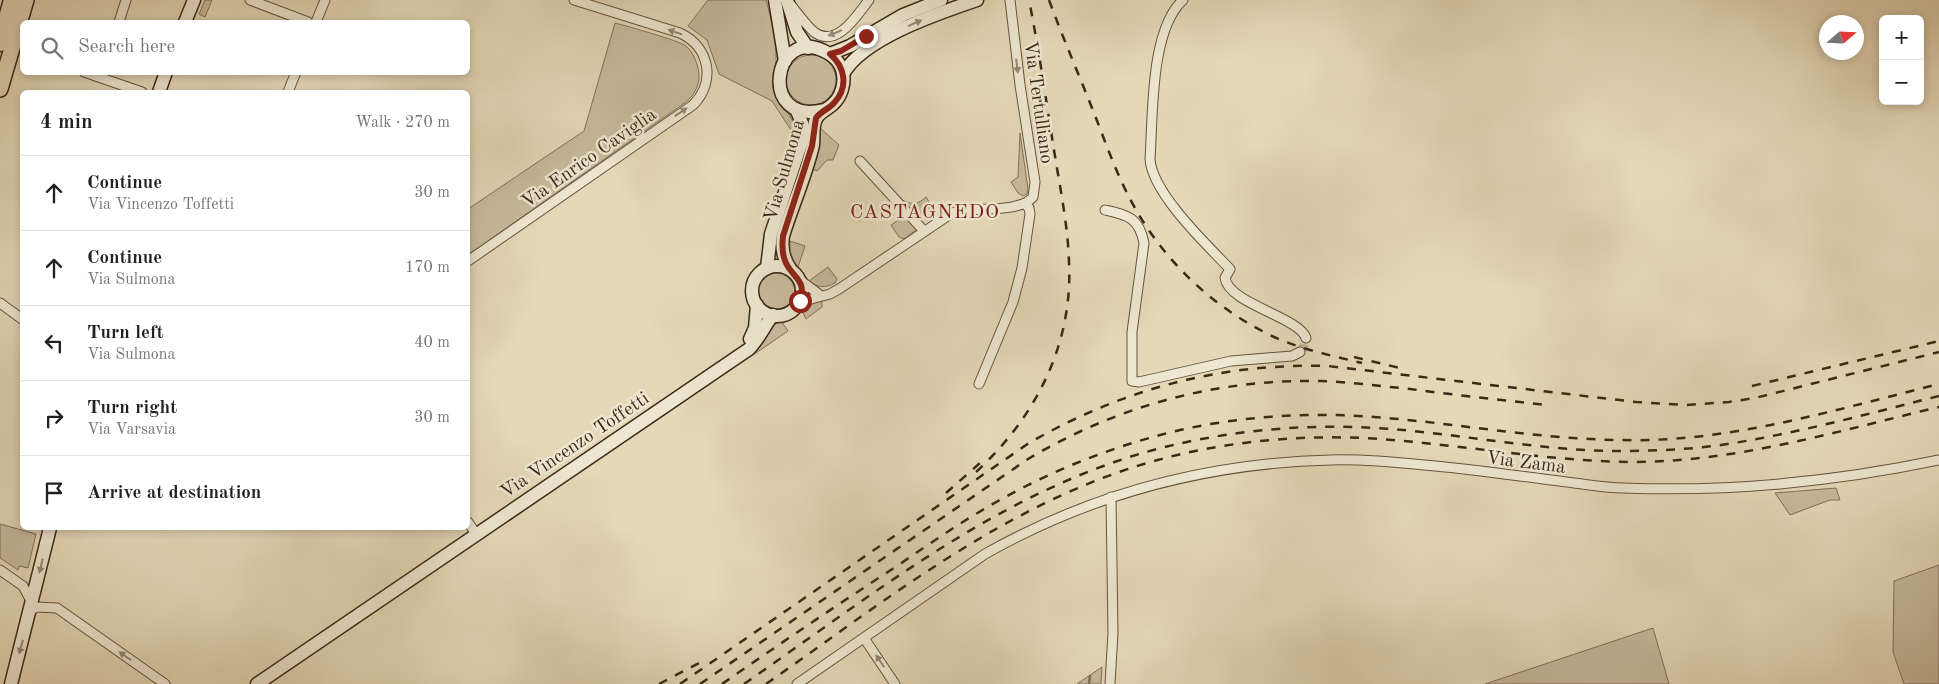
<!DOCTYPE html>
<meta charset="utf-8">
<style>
body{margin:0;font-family:"Old Standard TT",serif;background:#f6f6f6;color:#202124}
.controls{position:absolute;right:15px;top:15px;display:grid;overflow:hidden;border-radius:8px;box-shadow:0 2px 8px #0003}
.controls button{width:45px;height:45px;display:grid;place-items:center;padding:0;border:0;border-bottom:1px solid #e0e0e0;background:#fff;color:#202124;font:25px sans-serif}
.compass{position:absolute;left:1819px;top:15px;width:45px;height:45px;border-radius:50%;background:#fff;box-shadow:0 2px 8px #0003;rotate:71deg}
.stop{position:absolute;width:15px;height:15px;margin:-11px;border:4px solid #8f2418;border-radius:50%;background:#fff}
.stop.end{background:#8f2418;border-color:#fff;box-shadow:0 1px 5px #0008}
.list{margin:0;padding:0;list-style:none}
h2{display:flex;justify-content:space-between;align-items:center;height:65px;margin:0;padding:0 20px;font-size:21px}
h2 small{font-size:16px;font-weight:400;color:#757577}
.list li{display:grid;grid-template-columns:32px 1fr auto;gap:15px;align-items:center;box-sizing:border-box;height:75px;padding:0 20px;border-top:1px solid #e0e0e0}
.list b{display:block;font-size:19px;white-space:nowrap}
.list p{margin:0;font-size:16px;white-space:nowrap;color:#757577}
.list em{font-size:16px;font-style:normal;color:#757577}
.icon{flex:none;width:28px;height:28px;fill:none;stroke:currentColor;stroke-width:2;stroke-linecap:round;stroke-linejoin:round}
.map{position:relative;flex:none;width:1939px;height:684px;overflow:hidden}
.search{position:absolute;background:#fff;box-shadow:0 2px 8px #0003;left:20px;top:20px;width:450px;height:55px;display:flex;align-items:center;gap:12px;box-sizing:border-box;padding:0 18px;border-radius:8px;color:#757577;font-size:19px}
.panel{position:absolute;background:#fff;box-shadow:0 2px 8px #0003;left:20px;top:90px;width:450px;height:440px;border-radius:8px}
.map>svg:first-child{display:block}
</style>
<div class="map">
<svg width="1939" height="684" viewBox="0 0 1939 684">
<rect width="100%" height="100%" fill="#e4d8b7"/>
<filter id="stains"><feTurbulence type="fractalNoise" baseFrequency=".004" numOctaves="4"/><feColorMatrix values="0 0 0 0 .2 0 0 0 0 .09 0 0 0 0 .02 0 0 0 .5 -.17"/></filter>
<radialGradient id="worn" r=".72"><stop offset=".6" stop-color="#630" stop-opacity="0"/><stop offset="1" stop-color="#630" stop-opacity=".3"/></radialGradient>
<g fill="#c7ba9c" stroke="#82715a">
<path d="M205,0H212L205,17L199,14Z"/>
<path d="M708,0H766C771,18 776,38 776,57C777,68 771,77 773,88C778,108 796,113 795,136L772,101L719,74L707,40L688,26Z"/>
<path d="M615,23C627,26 680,41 686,46C695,54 699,67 699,78C698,89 692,98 683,104L468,255V209L584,131Z"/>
<circle cx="811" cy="80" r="25"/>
<path d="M819,127L839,145L833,160H827L817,171L810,168Z"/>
<path d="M1020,133L1028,189L1027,194L1023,196L1018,193L1011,182L1018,177Z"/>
<path d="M926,197L930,203L928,205L931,213L930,218L927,220L919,213L916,215L902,200C913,205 917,205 926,197Z"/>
<path d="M904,216L917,229L904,239L899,237L891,225Z"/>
<path d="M790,241L805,246L798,267C791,259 790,251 790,241Z"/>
<path d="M828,267L837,279L835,283C826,288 817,288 809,281Z"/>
<circle cx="776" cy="292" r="19"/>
<path d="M822,300V307L806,319L802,311L804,307Z"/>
<path d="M781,321L788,331L753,355L770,327Z"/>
<path d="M1836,488L1840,500H1830L1790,515L1775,493Z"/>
<path d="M0,524L36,534L28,568L19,566L18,570L0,558Z"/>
<path d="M1939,565V684H1904L1893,652L1894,581Z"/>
<path d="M1653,628L1669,684H1485Z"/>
<path d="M1102,667L1101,684H1077Z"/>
</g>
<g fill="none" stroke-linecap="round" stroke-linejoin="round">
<path stroke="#7f6e57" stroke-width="2.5" d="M1089,684L1090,676"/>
<path stroke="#c2b597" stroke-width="9" stroke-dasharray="9 4.5" stroke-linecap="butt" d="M1300,352L1304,346L1306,338"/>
<defs>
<g id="street">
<path d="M250,0L308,22"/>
<path d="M1183,0C1150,30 1153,116 1150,159C1152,193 1207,245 1230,269L1225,278C1229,304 1299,317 1306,338"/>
<path d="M791,5C798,14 806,25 814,32C837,49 857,15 869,0"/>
<path d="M119,22L126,0"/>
<path d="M316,22L325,0"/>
<path d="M84,72L142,92"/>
<path d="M288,92L296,72"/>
<path d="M860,161L924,231"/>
<path d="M1105,210C1127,215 1139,217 1144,243L1132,332V381L1139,382L1231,361L1292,356L1300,352"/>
<path d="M468,261L693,105C716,82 710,47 680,33L574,0"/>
<path d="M800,280L820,295"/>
<path d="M0,303L22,319"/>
<path d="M794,308L811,299L830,294L839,289L952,213C973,206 1019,214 1033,197L1035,182L1020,85L1010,0"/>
<path d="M979,384L1013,302L1022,268L1030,214L1029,208L1025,204"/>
<path d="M468,522L476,534"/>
<path d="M0,570L23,586L32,603"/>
<path d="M31,610L37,607L57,608L165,684"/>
<path d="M864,638L895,684"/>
<path d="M797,684L985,554C1093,493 1207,463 1331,460C1361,459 1394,462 1424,465C1474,469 1524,477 1574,483C1590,485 1607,488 1623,488C1729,492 1835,482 1939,460"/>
<path d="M1110,684L1113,633L1111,497"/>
</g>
<g id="secondary">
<path d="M775,0L785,61"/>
<path d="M787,0L797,32L808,48"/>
<path d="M185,22L194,0"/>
<path d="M830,54L850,46L903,15L941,0"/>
<path d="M843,74C863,38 939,13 977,0"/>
<path d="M159,92L166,72"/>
<circle cx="777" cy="291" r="25"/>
<path d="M767,268L771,234L803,138L802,123L796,109"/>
<path d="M791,270C783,259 781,249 783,236C792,206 806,176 813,145C814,137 812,127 816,119C819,112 827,110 833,104C841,97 845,84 843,73C841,63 833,55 824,51C772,26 758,127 824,110"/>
<path d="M750,339L755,328L757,305"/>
<path d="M11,684L50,528"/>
<path d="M257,684L749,349C759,339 764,326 773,315"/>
</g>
<path id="primary" d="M0,89L26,0"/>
<path id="highway" d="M0,43L12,0"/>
</defs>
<use href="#street" stroke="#66543f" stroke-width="11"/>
<use href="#secondary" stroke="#3c2817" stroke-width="15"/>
<use href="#primary" stroke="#3c2817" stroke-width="18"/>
<use href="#highway" stroke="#3c2817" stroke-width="19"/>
<use href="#street" stroke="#ede6d0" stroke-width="9"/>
<use href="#secondary" stroke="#ede6d0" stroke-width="12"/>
<use href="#primary" stroke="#e4d8b7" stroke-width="15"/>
<use href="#highway" stroke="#e4d8b7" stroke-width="16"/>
<g stroke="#3c2817" stroke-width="2.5" stroke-dasharray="9 9" stroke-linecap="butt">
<path d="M1049,0C1063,38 1079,75 1094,113C1105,141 1115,170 1129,197C1159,255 1206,302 1264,332C1294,348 1329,355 1362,363"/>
<path d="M1354,357L1400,368"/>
<path d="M1752,386L1939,341"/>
<path d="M976,472C1035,418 1073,345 1069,263C1068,225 1060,188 1054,150C1046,100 1039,50 1029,0"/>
<path d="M946,493L980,463"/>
<path d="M659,684L701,662"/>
<path d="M680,684L1029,443C1123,389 1220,363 1328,366L1636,402L1687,405L1729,402L1755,398L1939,352"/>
<path d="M700,684L1028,459C1117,406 1216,379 1320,381C1350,382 1380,386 1410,389C1455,395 1501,400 1546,405"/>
<path d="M722,684C781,643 840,603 900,564C932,542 964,520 998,501C1055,469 1116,445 1180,430C1243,416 1310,412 1374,417C1456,423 1537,439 1620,440C1729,443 1834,410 1939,384"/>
<path d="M744,684C874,594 1002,490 1157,449C1234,429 1312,423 1391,429C1465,435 1539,450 1613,451C1649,451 1685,450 1721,445C1795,434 1867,414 1939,396"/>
<path d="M766,684C888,599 1008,502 1154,461C1222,442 1294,435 1364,438C1454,443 1542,461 1632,462C1737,462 1838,431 1939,407"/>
</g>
</g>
<defs><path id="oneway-solid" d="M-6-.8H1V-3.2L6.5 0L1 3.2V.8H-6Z" transform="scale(1.25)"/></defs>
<g fill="#948774">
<use href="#oneway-solid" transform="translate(915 23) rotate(-24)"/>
<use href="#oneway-solid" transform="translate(675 32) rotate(-161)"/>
<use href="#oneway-solid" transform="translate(835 33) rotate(158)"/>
<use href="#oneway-solid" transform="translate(1017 66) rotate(83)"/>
<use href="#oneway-solid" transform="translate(681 112) rotate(-34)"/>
<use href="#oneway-solid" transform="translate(41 566) rotate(103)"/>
<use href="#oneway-solid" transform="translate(21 647) rotate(105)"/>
<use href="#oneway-solid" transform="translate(125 656) rotate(-145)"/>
<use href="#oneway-solid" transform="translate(880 661) rotate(-124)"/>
</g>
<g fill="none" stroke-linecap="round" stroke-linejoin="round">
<path stroke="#8f2418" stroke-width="6" d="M800,301C807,280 793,278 786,263C782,255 782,245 783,236L812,146L816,118C821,111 829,109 834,103C849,87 845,67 830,54L841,51L866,36"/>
</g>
<g text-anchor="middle" stroke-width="5" stroke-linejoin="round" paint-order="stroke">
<g font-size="19" fill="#3c2817" stroke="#ede6d0">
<text transform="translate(1040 102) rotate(82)" y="7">Via Tertulliano</text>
<text transform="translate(588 157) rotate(-35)" y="7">Via Enrico Caviglia</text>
<text transform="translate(783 170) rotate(-74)" y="7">Via Sulmona</text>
<text transform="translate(574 444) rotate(-34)" y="7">Via Vincenzo Toffetti</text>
<text transform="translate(1526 461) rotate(7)" y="7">Via Zama</text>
</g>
<g font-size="20" letter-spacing="1" fill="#7a1f14" stroke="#ede6d0">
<text x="925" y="218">CASTAGNEDO</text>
</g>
</g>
<rect width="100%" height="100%" filter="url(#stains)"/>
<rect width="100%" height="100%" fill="url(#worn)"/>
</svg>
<div class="controls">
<button>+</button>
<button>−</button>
</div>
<svg class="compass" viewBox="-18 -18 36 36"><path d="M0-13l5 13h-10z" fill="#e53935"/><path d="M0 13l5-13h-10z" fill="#757577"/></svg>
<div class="stop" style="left:800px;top:301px"></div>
<div class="stop end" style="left:866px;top:36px"></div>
<div class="search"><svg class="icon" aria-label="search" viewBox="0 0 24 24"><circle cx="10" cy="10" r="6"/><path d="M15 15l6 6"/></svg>Search here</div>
<section class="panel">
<h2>4 min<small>Walk · 270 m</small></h2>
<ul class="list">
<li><svg class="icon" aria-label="ahead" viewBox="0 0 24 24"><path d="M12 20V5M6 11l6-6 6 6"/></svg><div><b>Continue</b><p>Via Vincenzo Toffetti</p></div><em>30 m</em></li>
<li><svg class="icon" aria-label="ahead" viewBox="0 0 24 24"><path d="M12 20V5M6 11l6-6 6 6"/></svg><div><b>Continue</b><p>Via Sulmona</p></div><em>170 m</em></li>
<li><svg class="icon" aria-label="left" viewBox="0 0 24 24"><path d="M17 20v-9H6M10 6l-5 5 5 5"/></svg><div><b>Turn left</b><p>Via Sulmona</p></div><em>40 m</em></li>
<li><svg class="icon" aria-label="right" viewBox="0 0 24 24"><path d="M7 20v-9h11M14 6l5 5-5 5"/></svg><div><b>Turn right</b><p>Via Varsavia</p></div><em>30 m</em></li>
<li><svg class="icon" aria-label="arrive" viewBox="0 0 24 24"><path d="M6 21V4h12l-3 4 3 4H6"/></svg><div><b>Arrive at destination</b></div></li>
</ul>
</section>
</div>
